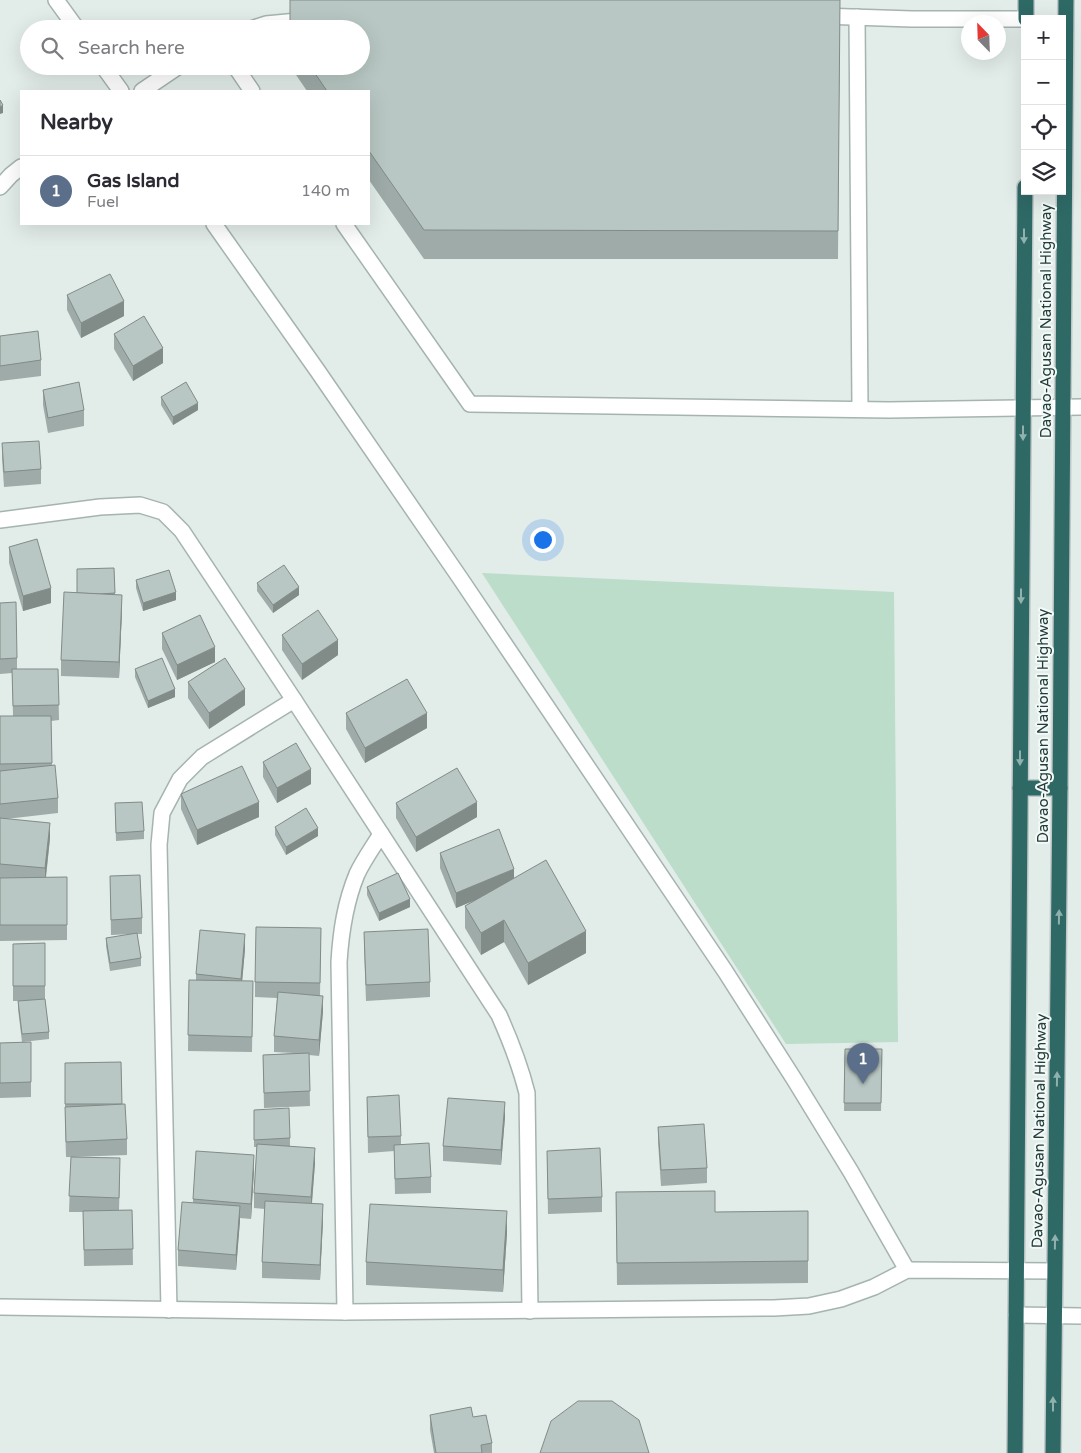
<!DOCTYPE html>
<meta charset="utf-8">
<style>
body{margin:0;font-family:"Varela Round",sans-serif;background:#f7f7f7;color:#2b2b33}
.controls{position:absolute;right:15px;top:15px;display:grid;overflow:hidden;border-radius:0px;box-shadow:0 5px 20px #0002}
.controls button{width:45px;height:45px;display:grid;place-items:center;padding:0;border:0;border-bottom:1px solid #e1e1e2;background:#fff;color:#2b2b33;font:25px sans-serif}
.compass{position:absolute;left:961px;top:15px;width:45px;height:45px;border-radius:50%;background:#fff;box-shadow:0 5px 20px #0002;rotate:337deg}
.you{position:absolute;left:542px;top:539px;width:18px;height:18px;margin:-12px;border:4px solid #fff;border-radius:50%;background:#1a73e8;box-shadow:0 0 0 8px #1a73e833}
.badge{display:grid;place-items:center;width:32px;height:32px;border-radius:50%;background:#d93025;color:#fff;font-size:16px;font-weight:700}
.pin{position:absolute;translate:-50% -41px;filter:drop-shadow(0 1px 2px #0008)}
.pin::after{content:'';position:absolute;top:26px;width:18px;height:15px;background:inherit;clip-path:polygon(0 0,100% 0,50% 100%)}
.list{margin:0;padding:0;list-style:none}
h2{display:flex;justify-content:space-between;align-items:center;height:65px;margin:0;padding:0 20px;font-size:21px}
h2 small{font-size:16px;font-weight:400;color:#7c7c81}
.list li{display:grid;grid-template-columns:32px 1fr auto;gap:15px;align-items:center;box-sizing:border-box;height:70px;padding:0 20px;border-top:1px solid #e1e1e2}
.list b{display:block;font-size:19px;white-space:nowrap}
.list p{margin:0;font-size:16px;white-space:nowrap;color:#7c7c81}
.list em{font-size:16px;font-style:normal;color:#7c7c81}
.icon{flex:none;width:28px;height:28px;fill:none;stroke:currentColor;stroke-width:2;stroke-linecap:round;stroke-linejoin:round}
.map{position:relative;flex:none;width:1081px;height:1453px;overflow:hidden}
.search{position:absolute;background:#fff;box-shadow:0 5px 20px #0002;left:20px;top:20px;width:350px;height:55px;display:flex;align-items:center;gap:12px;box-sizing:border-box;padding:0 18px;border-radius:28px;color:#7c7c81;font-size:19px}
.panel{position:absolute;background:#fff;box-shadow:0 5px 20px #0002;left:20px;top:90px;width:350px;height:135px;border-radius:0px}
.map>svg:first-child{display:block}
</style>
<div class="map">
<svg width="1081" height="1453" viewBox="0 0 1081 1453">
<rect width="100%" height="100%" fill="#e2ece9"/>
<path fill="#bbddca" d="M482,573L894,592L898,1042L786,1044Z"/>
<g fill="none" stroke-linecap="round" stroke-linejoin="round">
<defs>
<g id="minor">
<path d="M56,0L77,29"/>
<path d="M821,16L912,19H1025"/>
<path d="M857,17L860,409"/>
<path d="M251,29L266,24L308,20"/>
<path d="M103,66L121,91"/>
<path d="M235,66L252,91"/>
<path d="M142,91L179,66"/>
<path d="M0,187L11,175L21,167"/>
<path d="M214,224L317,370L460,578L725,971L794,1079L851,1172L907,1270"/>
<path d="M344,224L470,404L889,410L1081,407"/>
<path d="M0,520L100,507L140,505L163,512L182,531L294,700L499,1015C511,1042 520,1065 527,1093L530,1311"/>
<path d="M0,1307L345,1312L774,1308L809,1306L841,1299L874,1287L907,1270L1054,1271"/>
<path d="M169,1310L159,845L162,813L180,779L202,757L294,700"/>
<path d="M345,1312L339,962C341,931 345,903 357,874C363,861 373,847 381,834"/>
<path d="M1016,1315L1081,1316"/>
</g>
<g id="highway">
<path d="M1026,19V0"/>
<path d="M1020,788H1060"/>
<path d="M1015,1453L1025,187"/>
<path d="M1053,1453L1060,788L1066,0"/>
</g>
</defs>
<use href="#minor" stroke="#a5b4b1" stroke-width="18"/>
<use href="#highway" stroke="#c1c9c8" stroke-width="18"/>
<use href="#minor" stroke="#fff" stroke-width="15"/>
<use href="#highway" stroke="#2e6966" stroke-width="15"/>
</g>
<g fill="#9eaba8">
<path d="M840,0L838,259H424L369,180V91H307L290,66H361Z"/>
<path d="M67,295L124,316L81,338L67,310Z"/>
<path d="M114,334L163,363L133,381L114,349Z"/>
<path d="M0,336L41,360V376L0,381Z"/>
<path d="M43,390L84,410V426L48,433L43,405Z"/>
<path d="M161,397L198,410L173,425L161,405Z"/>
<path d="M2,443L41,469V484L4,487L2,458Z"/>
<path d="M9,547L51,603L23,611L9,563Z"/>
<path d="M114,568L115,594L122,610L119,678L61,676V660L77,593Z"/>
<path d="M136,580L176,600L143,611L136,588Z"/>
<path d="M257,583L299,595L273,613L257,591Z"/>
<path d="M0,603L17,658V669H58L59,720L51,721L52,766L58,798V813L6,819L50,838L46,878L67,877V940L0,941V716H13L12,673L0,674Z"/>
<path d="M162,633L215,662L177,680L162,649Z"/>
<path d="M282,635L338,655L302,680L282,650Z"/>
<path d="M135,669L175,697L148,708L135,677Z"/>
<path d="M188,682L245,705L209,729L188,698Z"/>
<path d="M346,713L427,728L365,763L346,729Z"/>
<path d="M263,762L311,784L277,803L263,777Z"/>
<path d="M181,794L259,817L197,845L181,809Z"/>
<path d="M115,803L144,831V839L116,841Z"/>
<path d="M396,803L477,817L416,852L396,818Z"/>
<path d="M275,827L318,836L286,855L275,835Z"/>
<path d="M440,853L514,878L586,953L528,985L504,942L481,955L465,928V906L473,901L456,908L440,868Z"/>
<path d="M110,876L142,918V934H137L141,958V966L110,971L106,946V938L133,934L111,935Z"/>
<path d="M367,887L410,907L379,921L367,895Z"/>
<path d="M321,928L320,996L323,1011L319,1056L309,1055L310,1106L264,1108L263,1055L294,1053L274,1052V1036L277,998L255,997V982Z"/>
<path d="M364,932L430,982V997L366,1001L364,947Z"/>
<path d="M45,943V999L49,1032V1039L22,1042L18,1009V1001H23H13V944Z"/>
<path d="M245,949L242,981H253L252,1052L188,1051L189,980L196,981V974Z"/>
<path d="M31,1042V1097L0,1098V1043Z"/>
<path d="M845,1049H882L881,1111H844Z"/>
<path d="M121,1062L122,1104L127,1139V1155L73,1157L120,1174L119,1210H132L133,1265L84,1266L83,1212H69L71,1157H66L65,1122V1063Z"/>
<path d="M367,1097L401,1136V1145L431,1177V1193L395,1194L394,1151L368,1153Z"/>
<path d="M254,1110L290,1138V1146L315,1163L312,1204L323,1220L320,1280L262,1278V1262L265,1209L254,1208V1193L257,1147H254Z"/>
<path d="M505,1117L501,1165L443,1161V1146Z"/>
<path d="M658,1127L707,1168V1183L661,1186L658,1142Z"/>
<path d="M547,1151L602,1197V1212L548,1214Z"/>
<path d="M254,1170L251,1219L240,1218L236,1270L178,1266V1250L193,1203V1199Z"/>
<path d="M616,1192L715,1212L808,1211V1283L617,1285Z"/>
<path d="M507,1233L503,1292L366,1285V1262Z"/>
<path d="M430,1415L473,1417L492,1443V1453H434L430,1430Z"/>
</g>
<g fill="#818b88">
<path d="M3,105V113L0,114V107Z"/>
<path d="M124,301V316L81,338V323Z"/>
<path d="M163,348V363L133,381V366Z"/>
<path d="M198,403V410L173,425V417Z"/>
<path d="M299,587V595L273,613V605Z"/>
<path d="M51,588V603L23,611V596Z"/>
<path d="M176,592V600L143,611V603Z"/>
<path d="M122,595V610L119,678V662Z"/>
<path d="M338,640V655L302,680V664Z"/>
<path d="M215,647V662L177,680V665Z"/>
<path d="M175,689V697L148,708V701Z"/>
<path d="M245,689V705L209,729V713Z"/>
<path d="M427,713V728L365,763V748Z"/>
<path d="M311,769V784L277,803V788Z"/>
<path d="M259,802V817L197,845V830Z"/>
<path d="M477,802V817L416,852V837Z"/>
<path d="M50,823V838L45,883V868Z"/>
<path d="M318,828V836L286,855V847Z"/>
<path d="M514,869V884L456,908V893Z"/>
<path d="M410,899V907L379,921V913Z"/>
<path d="M504,920V942L481,955V933Z"/>
<path d="M586,931V953L528,985V963Z"/>
<path d="M245,934V949L241,994V979Z"/>
<path d="M323,996V1011L319,1056V1040Z"/>
<path d="M505,1102V1117L501,1165V1150Z"/>
<path d="M315,1148V1163L311,1212V1197Z"/>
<path d="M254,1155V1170L251,1219V1204Z"/>
<path d="M323,1204V1220L320,1280V1265Z"/>
<path d="M240,1206V1221L236,1270V1255Z"/>
<path d="M507,1211V1233L503,1292V1270Z"/>
</g>
<g fill="#b8c7c3" stroke="#818b88">
<path d="M290,0H840L838,231L424,230L369,151V91H327L310,66H361V29H290Z"/>
<path d="M0,100L3,105L0,107Z"/>
<path d="M110,274L124,301L81,323L67,295Z"/>
<path d="M144,316L163,348L133,366L114,334Z"/>
<path d="M38,331L41,360L0,366V336Z"/>
<path d="M79,382L84,410L48,418L43,390Z"/>
<path d="M186,382L198,403L173,417L161,397Z"/>
<path d="M39,441L41,469L4,472L2,443Z"/>
<path d="M37,539L51,588L23,596L9,547Z"/>
<path d="M284,565L299,587L273,605L257,583Z"/>
<path d="M114,568L115,593L100,594L77,593V569Z"/>
<path d="M169,570L176,592L143,603L136,580Z"/>
<path d="M64,592L122,595L119,662L61,660Z"/>
<path d="M16,602L17,658L0,659V603Z"/>
<path d="M318,610L338,640L302,664L282,635Z"/>
<path d="M200,615L215,647L177,665L162,633Z"/>
<path d="M162,658L175,689L148,701L135,669Z"/>
<path d="M225,658L245,689L209,713L188,682Z"/>
<path d="M12,669H58L59,705L13,706Z"/>
<path d="M407,679L427,713L365,748L346,713Z"/>
<path d="M0,716H51L52,763L0,764Z"/>
<path d="M296,743L311,769L277,788L263,762Z"/>
<path d="M55,765L58,798L0,804V771Z"/>
<path d="M242,766L259,802L197,830L181,794Z"/>
<path d="M457,768L477,802L416,837L396,803Z"/>
<path d="M142,802L144,831L116,833L115,803Z"/>
<path d="M306,808L318,828L286,847L275,827Z"/>
<path d="M0,818L50,823L45,868L0,864Z"/>
<path d="M499,829L514,869L456,893L440,853Z"/>
<path d="M546,860L586,931L528,963L504,920L481,933L465,906Z"/>
<path d="M398,873L410,899L379,913L367,887Z"/>
<path d="M140,875L142,918L111,920L110,876Z"/>
<path d="M67,877V925H0V878Z"/>
<path d="M256,927L321,928L320,983L255,982Z"/>
<path d="M428,929L430,982L366,985L364,932Z"/>
<path d="M200,930L245,934L241,979L196,974Z"/>
<path d="M137,933L141,958L110,963L106,938Z"/>
<path d="M45,943V986H13V944Z"/>
<path d="M189,980L253,981L252,1037L188,1035Z"/>
<path d="M278,992L323,996L319,1040L274,1036Z"/>
<path d="M45,999L49,1032L22,1034L18,1001Z"/>
<path d="M31,1042V1082L0,1083V1043Z"/>
<path d="M845,1049H882L881,1103H844Z"/>
<path d="M309,1053L310,1091L264,1093L263,1055Z"/>
<path d="M121,1062L122,1104H65V1063Z"/>
<path d="M399,1095L401,1136L368,1137L367,1097Z"/>
<path d="M448,1098L505,1102L501,1150L443,1146Z"/>
<path d="M125,1104L127,1139L66,1142L65,1107Z"/>
<path d="M289,1108L290,1138L254,1140V1110Z"/>
<path d="M704,1124L707,1168L661,1170L658,1127Z"/>
<path d="M429,1143L431,1177L395,1179L394,1145Z"/>
<path d="M257,1144L315,1148L311,1197L254,1193Z"/>
<path d="M600,1148L602,1197L548,1199L547,1151Z"/>
<path d="M196,1151L254,1155L251,1204L193,1199Z"/>
<path d="M71,1157L120,1158L119,1198L69,1196Z"/>
<path d="M715,1191V1212L808,1211V1261L617,1263L616,1192Z"/>
<path d="M265,1201L323,1204L320,1265L262,1262Z"/>
<path d="M182,1202L240,1206L236,1255L178,1250Z"/>
<path d="M370,1204L507,1211L503,1270L366,1262Z"/>
<path d="M132,1210L133,1249L84,1250L83,1211Z"/>
<path d="M578,1401H612L639,1420L649,1453H540L551,1421Z"/>
<path d="M471,1407L473,1417L486,1415L492,1443L481,1445L482,1453H436L430,1415Z"/>
</g>
<defs><path id="oneway-solid" d="M-6-.8H1V-3.2L6.5 0L1 3.2V.8H-6Z" transform="scale(1.25)"/></defs>
<g fill="#90b1ae">
<use href="#oneway-solid" transform="translate(1024 236) rotate(90)"/>
<use href="#oneway-solid" transform="translate(1023 433) rotate(90)"/>
<use href="#oneway-solid" transform="translate(1021 596) rotate(90)"/>
<use href="#oneway-solid" transform="translate(1020 758) rotate(90)"/>
<use href="#oneway-solid" transform="translate(1059 917) rotate(-89)"/>
<use href="#oneway-solid" transform="translate(1057 1079) rotate(-89)"/>
<use href="#oneway-solid" transform="translate(1055 1242) rotate(-89)"/>
<use href="#oneway-solid" transform="translate(1053 1404) rotate(-90)"/>
</g>
<g text-anchor="middle" stroke-width="4" stroke-linejoin="round" paint-order="stroke">
<g font-size="15" fill="#223d3a" stroke="#f3f9f7">
<text transform="translate(1046 321) rotate(-90)" y="5">Davao-Agusan National Highway</text>
<text transform="translate(1043 726) rotate(-90)" y="5">Davao-Agusan National Highway</text>
<text transform="translate(1039 1131) rotate(-89)" y="5">Davao-Agusan National Highway</text>
</g>
</g>
</svg>
<div class="controls">
<button>+</button>
<button>−</button>
<button><svg class="icon" aria-label="locate" viewBox="0 0 24 24"><circle cx="12" cy="12" r="6"/><path d="M12 2v4M12 18v4M2 12h4M18 12h4"/></svg></button>
<button><svg class="icon" aria-label="layers" viewBox="0 0 24 24"><path d="M12 4l9 5-9 5-9-5zM3 14l9 5 9-5"/></svg></button>
</div>
<svg class="compass" viewBox="-18 -18 36 36"><path d="M0-13l5 13h-10z" fill="#e53935"/><path d="M0 13l5-13h-10z" fill="#7c7c81"/></svg>
<div class="you"></div>
<div class="pin badge" style="left:863px;top:1084px;background:#5c6f8a">1</div>
<div class="search"><svg class="icon" aria-label="search" viewBox="0 0 24 24"><circle cx="10" cy="10" r="6"/><path d="M15 15l6 6"/></svg>Search here</div>
<section class="panel">
<h2>Nearby<small></small></h2>
<ul class="list">
<li><span class="badge" style="background:#5c6f8a">1</span><div><b>Gas Island</b><p>Fuel</p></div><em>140 m</em></li>
</ul>
</section>
</div>
